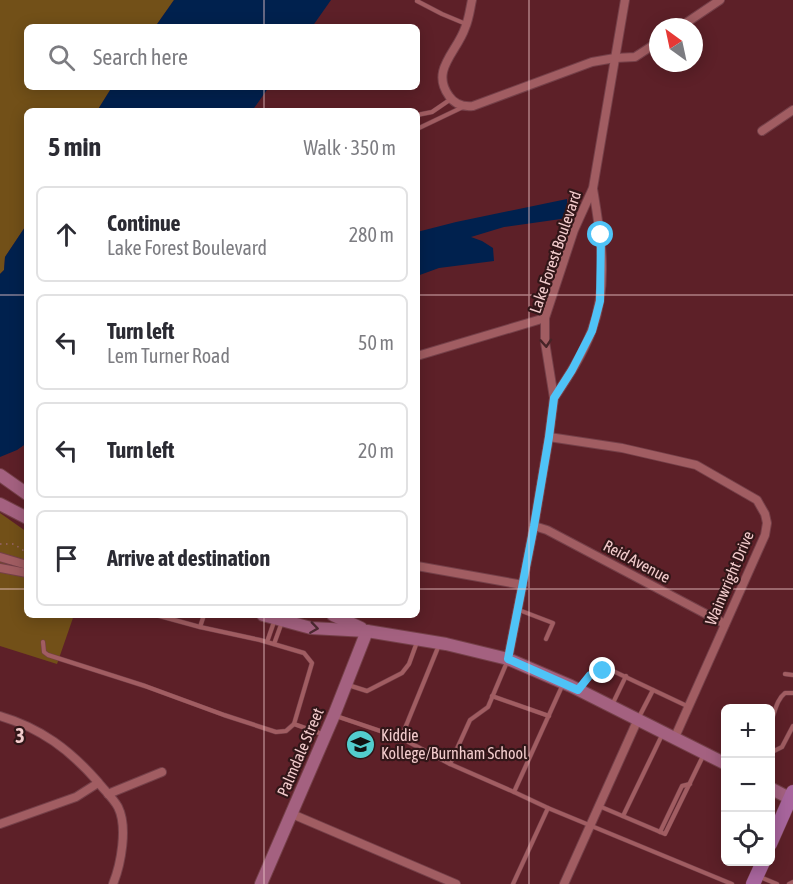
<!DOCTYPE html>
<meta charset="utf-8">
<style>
body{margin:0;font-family:"Asap Condensed",sans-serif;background:#f2f2f3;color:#2b2b33}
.controls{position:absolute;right:18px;bottom:18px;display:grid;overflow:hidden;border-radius:9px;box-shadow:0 3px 15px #0003}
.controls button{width:54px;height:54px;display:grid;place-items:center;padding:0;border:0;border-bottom:2px solid #e1e1e2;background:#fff;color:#2b2b33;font:30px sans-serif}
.compass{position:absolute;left:649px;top:18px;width:54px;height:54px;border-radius:50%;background:#fff;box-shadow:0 3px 15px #0003;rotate:327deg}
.stop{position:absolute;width:18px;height:18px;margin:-14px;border:4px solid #4fc3f7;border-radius:50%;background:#fff}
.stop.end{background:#4fc3f7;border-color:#fff;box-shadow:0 2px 6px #0008}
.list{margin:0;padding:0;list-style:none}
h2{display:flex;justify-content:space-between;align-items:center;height:78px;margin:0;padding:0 24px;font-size:26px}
h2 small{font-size:20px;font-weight:400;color:#7c7c81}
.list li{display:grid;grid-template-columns:39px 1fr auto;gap:18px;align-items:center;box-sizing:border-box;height:96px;margin:0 12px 12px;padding:0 12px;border:2px solid #e1e1e2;border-radius:9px}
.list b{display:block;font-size:22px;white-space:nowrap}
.list p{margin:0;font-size:20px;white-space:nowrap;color:#7c7c81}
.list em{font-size:20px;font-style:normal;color:#7c7c81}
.icon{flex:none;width:33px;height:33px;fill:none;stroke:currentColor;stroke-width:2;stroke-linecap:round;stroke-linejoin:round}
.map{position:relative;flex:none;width:793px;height:884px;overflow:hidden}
.search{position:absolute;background:#fff;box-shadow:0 3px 15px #0003;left:24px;top:24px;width:396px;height:66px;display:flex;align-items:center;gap:15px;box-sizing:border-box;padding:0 21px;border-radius:9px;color:#7c7c81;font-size:22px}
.panel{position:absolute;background:#fff;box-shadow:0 3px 15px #0003;left:24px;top:108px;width:396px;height:510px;border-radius:9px}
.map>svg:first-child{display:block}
</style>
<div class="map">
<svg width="793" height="884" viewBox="0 0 793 884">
<rect width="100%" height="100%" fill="#5d2028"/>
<g fill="#725018">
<path d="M0,0H174L155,27H27V87H112L97,111H27V224L5,257L4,270L0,274Z"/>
<path d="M0,513L27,532V615H74L57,664L0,646Z"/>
</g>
<g fill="#00214e">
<path d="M174,0H331L312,27H155Z"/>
<path d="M112,87H269L252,111H97Z"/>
<path d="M567,199L568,218L504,227L471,237L482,241L493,248L494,261L439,268L417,276V232L456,222Z"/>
<path d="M27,224V443L17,450L0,457V274L4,270L5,257Z"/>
</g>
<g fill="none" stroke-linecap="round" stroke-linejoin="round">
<defs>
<g id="lane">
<path d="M417,1L442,14L466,24"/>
<path d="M417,115L432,112L451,99"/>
<path d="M417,129L463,107"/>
<path d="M519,610L553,623L546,639"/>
<path d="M156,615L200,627L204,615"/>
<path d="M200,627L260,640L304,653L312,663L294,724L322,734"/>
<path d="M43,642L44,652L48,655L145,686L224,715L276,732L286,731L294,724"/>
<path d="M267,642L275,619"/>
<path d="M274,644L282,622"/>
<path d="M439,645L401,738L450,764L514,792"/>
<path d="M613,671L687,706"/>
<path d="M785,674L793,675"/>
<path d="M563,684L514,792L548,808L732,884"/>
<path d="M348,685L367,691L402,673L409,664L417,642"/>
<path d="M580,687L590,675L603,671"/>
<path d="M492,696L549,716"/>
<path d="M612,705L626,676"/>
<path d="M336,716L401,738"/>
<path d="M638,719L653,690"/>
<path d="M770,724C775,713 776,700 785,693H793"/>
<path d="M770,753L782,747L793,726"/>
<path d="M450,764L470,720L488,707L507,662"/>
<path d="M599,806L665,834L704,754"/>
<path d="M623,816L663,733"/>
<path d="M660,832L682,786L690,784"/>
<path d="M760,877L777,884"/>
<path d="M513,884L548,808"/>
<path d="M789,884L793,882"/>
</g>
<g id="street">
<path d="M472,0C470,9 469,19 465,28C457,52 430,70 449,96C455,105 463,107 473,106L592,62L615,58L635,57L658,42"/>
<path d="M680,27L720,0"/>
<path d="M762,131L793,110"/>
<path d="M417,356L545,318"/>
<path d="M554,398C568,377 583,354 592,330C609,284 601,236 593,189"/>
<path d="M549,437L622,448L696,465L757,500L765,514L767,523L765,535L675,737"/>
<path d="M534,526L547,530L725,624"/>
<path d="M0,557L27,565"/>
<path d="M417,566L523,585"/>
<path d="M0,568L27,573"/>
<path d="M508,659L534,526L549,437L554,398L545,342V318L574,230L593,188L625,0"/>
<path d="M0,716C41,728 70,750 98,782C104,790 113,798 118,807C128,827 121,864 113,884"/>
<path d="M108,794L162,772"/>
<path d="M292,814L456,884"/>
<path d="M0,824L76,797L98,783"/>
<path d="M564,884L638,719"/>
</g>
<g id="secondary">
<path d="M0,475L27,494"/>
<path d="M0,504L27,518"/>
<path d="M263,615L311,628L367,631L446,644L508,659L571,686L726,764"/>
<path d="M333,615L361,628"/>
<path d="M770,788L793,800"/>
<path d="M261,884L334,715L367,631"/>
</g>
<g id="primary">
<path d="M770,844L793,792"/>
<path d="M753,884L763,862"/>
</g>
</defs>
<use href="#lane" stroke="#754049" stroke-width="5"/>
<use href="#street" stroke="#754049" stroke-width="10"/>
<use href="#secondary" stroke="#754049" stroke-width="14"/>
<use href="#primary" stroke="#754049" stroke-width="15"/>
<path stroke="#99656a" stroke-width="1.5" stroke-dasharray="1.5 4.5" stroke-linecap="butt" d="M0,544H14L27,553"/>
<use href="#lane" stroke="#a15d62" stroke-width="4"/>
<use href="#street" stroke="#a15d62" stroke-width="8"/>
<use href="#secondary" stroke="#a46180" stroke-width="12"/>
<use href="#primary" stroke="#a8659d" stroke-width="14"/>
</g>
<defs><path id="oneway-chevron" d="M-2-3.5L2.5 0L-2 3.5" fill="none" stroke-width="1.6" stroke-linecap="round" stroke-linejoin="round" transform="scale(1.5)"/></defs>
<use stroke="#472427" href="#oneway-chevron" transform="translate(546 343) rotate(86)"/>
<use stroke="#4e2932" href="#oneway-chevron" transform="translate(314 628) rotate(8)"/>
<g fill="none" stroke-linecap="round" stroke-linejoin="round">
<path stroke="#4fc3f7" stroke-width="8" d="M601,235L600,301L592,331L572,370L554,398L549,437L534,526L508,659L578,690L590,675L603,671"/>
</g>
<path fill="none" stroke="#f3cccd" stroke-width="1.5" stroke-opacity="0.55" d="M264,0V27M529,0V884M264,87V111M0,295H27M417,295H793M0,589H27M417,589H793M264,615V884"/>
<defs>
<symbol id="school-disc" viewBox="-11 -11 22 22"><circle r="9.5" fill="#52cdce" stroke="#311618"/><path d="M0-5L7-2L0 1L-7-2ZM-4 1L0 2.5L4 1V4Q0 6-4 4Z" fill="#111"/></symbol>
</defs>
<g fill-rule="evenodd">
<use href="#school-disc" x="344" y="728" width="33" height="33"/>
</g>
<g text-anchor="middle" stroke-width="4.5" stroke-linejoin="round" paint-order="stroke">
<g font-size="16" fill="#f3cccd" stroke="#311618">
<text transform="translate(555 252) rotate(-71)" y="6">Lake Forest Boulevard</text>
<text transform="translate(637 561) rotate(28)" y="6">Reid Avenue</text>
<text transform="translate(729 578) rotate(-67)" y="6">Wainwright Drive</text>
<text transform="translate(300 752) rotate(-67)" y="6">Palmdale Street</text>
</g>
<g font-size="16" fill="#f3cccd" stroke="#311618" text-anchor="start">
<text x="381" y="741">Kiddie<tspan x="381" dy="18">Kollege/Burnham School</tspan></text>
</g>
</g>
<g font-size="20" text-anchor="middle" font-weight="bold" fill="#f3cccd" stroke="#311618" stroke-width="4.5" stroke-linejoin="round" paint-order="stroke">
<text x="20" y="743">3</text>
</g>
</svg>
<div class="controls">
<button>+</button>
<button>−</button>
<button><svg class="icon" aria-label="locate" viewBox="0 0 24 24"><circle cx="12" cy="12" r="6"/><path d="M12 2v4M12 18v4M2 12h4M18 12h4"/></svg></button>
</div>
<svg class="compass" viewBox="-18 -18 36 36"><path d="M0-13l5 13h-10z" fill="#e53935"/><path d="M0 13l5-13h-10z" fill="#7c7c81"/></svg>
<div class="stop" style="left:601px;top:235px"></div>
<div class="stop end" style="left:603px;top:671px"></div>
<div class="search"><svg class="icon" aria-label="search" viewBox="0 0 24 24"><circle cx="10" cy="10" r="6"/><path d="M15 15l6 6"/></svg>Search here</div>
<section class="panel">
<h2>5 min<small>Walk · 350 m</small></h2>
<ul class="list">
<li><svg class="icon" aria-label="ahead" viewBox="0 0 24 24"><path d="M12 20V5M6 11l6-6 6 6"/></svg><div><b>Continue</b><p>Lake Forest Boulevard</p></div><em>280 m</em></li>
<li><svg class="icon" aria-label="left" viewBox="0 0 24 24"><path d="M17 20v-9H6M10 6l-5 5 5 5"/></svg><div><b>Turn left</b><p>Lem Turner Road</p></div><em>50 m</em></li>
<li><svg class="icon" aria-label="left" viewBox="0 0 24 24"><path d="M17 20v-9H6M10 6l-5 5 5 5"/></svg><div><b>Turn left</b></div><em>20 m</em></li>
<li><svg class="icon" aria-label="arrive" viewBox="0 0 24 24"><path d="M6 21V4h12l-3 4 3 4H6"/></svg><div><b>Arrive at destination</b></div></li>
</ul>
</section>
</div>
